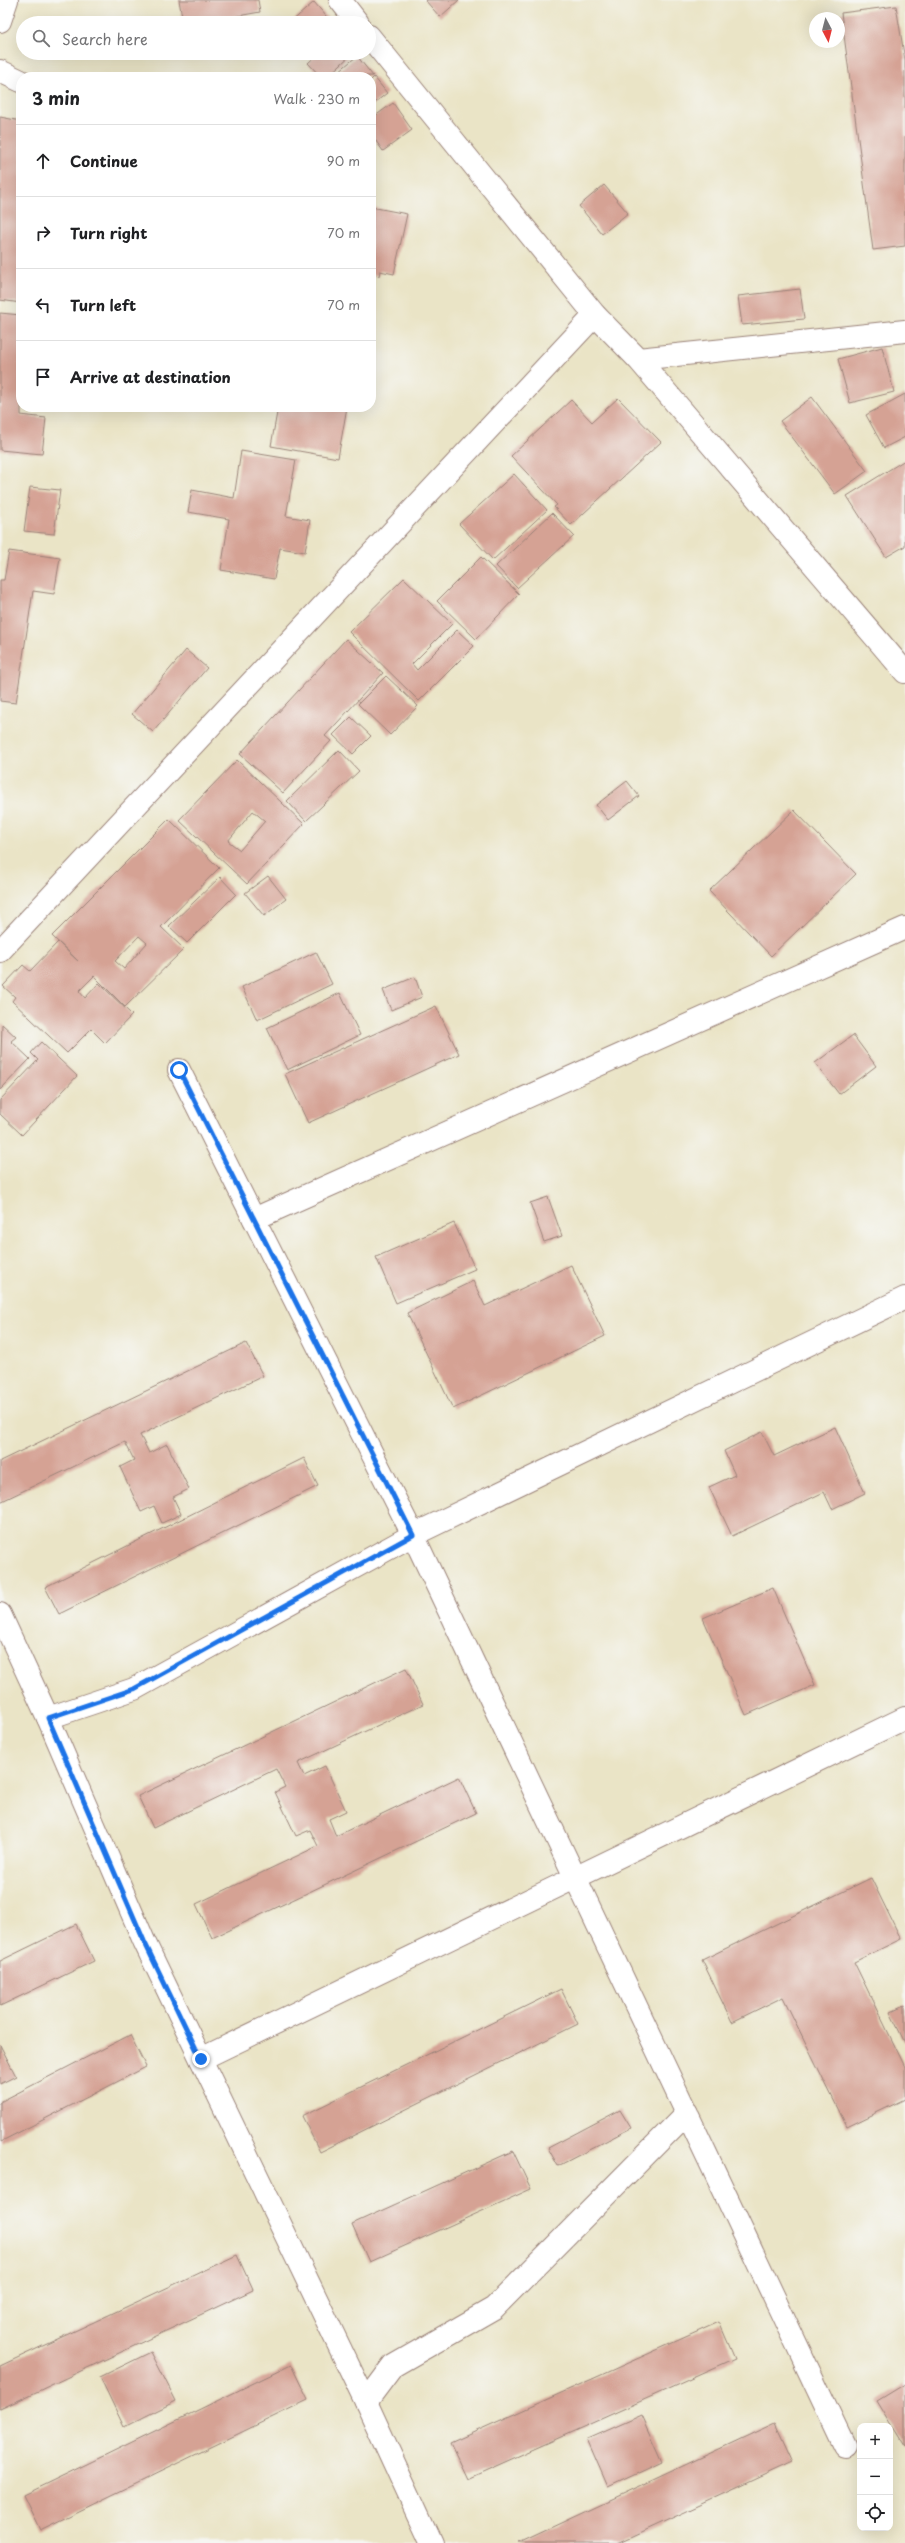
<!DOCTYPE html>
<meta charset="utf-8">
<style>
body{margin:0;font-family:"Playpen Sans",sans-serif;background:#f6f6f6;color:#202124}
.controls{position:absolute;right:12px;bottom:12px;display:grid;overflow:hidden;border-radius:8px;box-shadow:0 4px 16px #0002}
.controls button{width:36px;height:36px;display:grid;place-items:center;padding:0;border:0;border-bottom:1px solid #e0e0e0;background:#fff;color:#202124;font:20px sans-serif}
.compass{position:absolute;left:809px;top:12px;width:36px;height:36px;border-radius:50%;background:#fff;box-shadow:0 4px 16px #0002;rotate:173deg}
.stop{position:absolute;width:12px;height:12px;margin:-9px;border:3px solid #1a73e8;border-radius:50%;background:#fff}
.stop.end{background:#1a73e8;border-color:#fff;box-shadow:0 1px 4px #0008}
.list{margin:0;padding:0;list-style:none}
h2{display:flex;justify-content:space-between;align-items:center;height:52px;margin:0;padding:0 16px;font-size:17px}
h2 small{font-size:13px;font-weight:400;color:#757577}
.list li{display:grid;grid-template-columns:26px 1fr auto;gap:12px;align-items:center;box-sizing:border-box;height:72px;padding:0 16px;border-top:1px solid #e0e0e0}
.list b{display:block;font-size:15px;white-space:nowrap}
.list em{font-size:13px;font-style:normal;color:#757577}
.icon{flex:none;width:22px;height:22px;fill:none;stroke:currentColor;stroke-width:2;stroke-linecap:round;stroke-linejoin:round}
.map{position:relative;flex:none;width:905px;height:2543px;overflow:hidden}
.search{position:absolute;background:#fff;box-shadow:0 4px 16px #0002;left:16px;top:16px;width:360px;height:44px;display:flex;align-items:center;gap:10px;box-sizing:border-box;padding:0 14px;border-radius:22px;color:#757577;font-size:15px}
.panel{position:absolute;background:#fff;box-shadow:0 4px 16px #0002;left:16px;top:72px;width:360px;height:340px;border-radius:16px}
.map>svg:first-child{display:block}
</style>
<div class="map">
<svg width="905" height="2543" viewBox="0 0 905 2543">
<rect width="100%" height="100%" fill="#f6f6f2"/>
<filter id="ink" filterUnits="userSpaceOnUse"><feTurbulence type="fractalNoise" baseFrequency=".025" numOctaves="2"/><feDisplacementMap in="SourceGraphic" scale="8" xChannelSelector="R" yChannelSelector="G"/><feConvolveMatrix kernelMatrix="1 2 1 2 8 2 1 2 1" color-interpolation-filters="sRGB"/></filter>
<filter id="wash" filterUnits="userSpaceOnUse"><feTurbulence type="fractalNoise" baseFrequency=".012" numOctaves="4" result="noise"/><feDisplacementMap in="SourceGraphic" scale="16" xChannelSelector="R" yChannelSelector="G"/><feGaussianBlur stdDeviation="0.9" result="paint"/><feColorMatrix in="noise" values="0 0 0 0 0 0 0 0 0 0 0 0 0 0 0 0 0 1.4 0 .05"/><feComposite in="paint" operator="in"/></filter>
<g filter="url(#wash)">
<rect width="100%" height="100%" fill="#eae4c6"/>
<g id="blocks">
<g fill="#d5a294" fill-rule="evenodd">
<path d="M179,0H258L260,12L199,23H183Z"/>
<path d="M425,0H459L440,17Z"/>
<path d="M314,2L332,23H290Z"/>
<path d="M896,6L905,60V246L873,250L841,13Z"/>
<path d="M319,53H353L327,77H321L308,63Z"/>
<path d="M357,56L373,76L332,77Z"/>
<path d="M374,77L387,93L371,106V80Z"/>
<path d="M393,103L412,130L383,151L371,134V119Z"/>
<path d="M0,117L21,121V303L0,300Z"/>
<path d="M604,185L628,213L602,234L579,206Z"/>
<path d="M371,207L407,214L394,274L380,271L379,276L371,274Z"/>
<path d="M800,289L804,319L742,325L738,296Z"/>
<path d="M0,313L21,315V415L46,418L42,454L0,450Z"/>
<path d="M882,347L894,392L850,403L838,359Z"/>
<path d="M905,394V437L884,448L866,415Z"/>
<path d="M812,397L867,471L835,494L780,421Z"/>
<path d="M618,398L661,442L571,525L554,507L557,505L511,456L571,400L592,422Z"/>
<path d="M278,407H347L338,458L271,446Z"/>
<path d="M241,451L296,460L286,516L310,520L305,552L280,548L274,579L221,570L229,519L188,512L192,490L234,498Z"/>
<path d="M905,460V546L886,557L847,496Z"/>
<path d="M514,474L547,510L493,560L459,524Z"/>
<path d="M30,487L60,490L54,534L24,531Z"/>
<path d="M552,513L574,536L517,588L496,566Z"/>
<path d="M9,551L60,558L54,594L33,591L16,703L0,701V580H4Z"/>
<path d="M481,557L519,594L476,639L437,601Z"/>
<path d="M404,578L452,624L412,664L417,670L457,630L474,646L419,701L349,632Z"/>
<path d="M346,639L383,673L325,736L331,741L283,793L240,754Z"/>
<path d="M186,650L207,668L153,732L132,714Z"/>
<path d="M386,676L418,706L390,735L358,704Z"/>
<path d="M351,717L371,736L353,754L333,735Z"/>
<path d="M339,750L359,771L306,821L287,801Z"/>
<path d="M237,760L304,824L247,884L179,820ZM253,811L265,821L240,850L228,841Z"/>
<path d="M627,781L639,796L608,820L596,805Z"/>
<path d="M794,810L856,874L771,956L709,891Z"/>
<path d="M169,819L219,868L161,927L184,949L125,1007L94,976L79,991L85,998L99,983L132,1015L105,1043L91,1029L67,1053L12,1001L15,997L3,986L23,965L30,971L58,942L78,961L52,936ZM139,936L147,943L124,969L115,961Z"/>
<path d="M268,876L286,899L264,916L245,893Z"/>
<path d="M220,877L236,894L187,943L169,926Z"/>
<path d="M316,952L332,984L257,1020L242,987Z"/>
<path d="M415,977L422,997L391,1010L383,990Z"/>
<path d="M340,993L360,1035L287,1070L267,1028Z"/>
<path d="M436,1006L459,1054L308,1123L285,1074Z"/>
<path d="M2,1024L16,1037L11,1041L30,1059L0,1090Z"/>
<path d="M853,1035L876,1066L839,1094L815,1063Z"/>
<path d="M41,1042L77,1076L22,1135L0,1114V1100L38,1060L31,1053Z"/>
<path d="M548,1197L562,1236L544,1242L530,1203Z"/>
<path d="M454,1223L475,1269L396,1303L376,1257Z"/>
<path d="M571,1265L605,1336L453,1409L407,1313L473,1281L485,1306Z"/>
<path d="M246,1343L263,1376L140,1435L149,1453L167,1444L189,1489L173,1497L181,1514L162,1523L154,1506L141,1512L120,1467L134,1460L125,1442L0,1502V1461Z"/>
<path d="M835,1427L865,1493L832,1509L824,1492L732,1536L709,1487L735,1475L724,1451L762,1432L774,1456Z"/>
<path d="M304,1458L318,1486L59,1614L45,1587Z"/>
<path d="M773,1588L815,1685L746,1715L703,1618Z"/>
<path d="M406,1668L423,1704L298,1763L304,1776L325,1766L346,1811L329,1819L336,1836L459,1777L476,1813L212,1938L196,1904L318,1846L310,1830L296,1836L275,1792L285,1787L276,1769L153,1828L138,1796Z"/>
<path d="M871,1878L901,1939L854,1962L905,2067V2099L847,2127L783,1997L732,2022L702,1960Z"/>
<path d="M76,1924L94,1961L0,2006V1961Z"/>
<path d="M561,1989L578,2024L320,2152L302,2116Z"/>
<path d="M905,2005V2043L890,2012Z"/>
<path d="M130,2035L146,2067L0,2142V2102Z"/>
<path d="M0,2045L16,2076L0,2084Z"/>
<path d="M620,2110L631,2128L558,2166L548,2148Z"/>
<path d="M513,2151L531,2189L369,2262L352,2224Z"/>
<path d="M237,2255L253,2290L0,2409V2366Z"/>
<path d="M719,2322L735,2359L467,2479L450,2443Z"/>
<path d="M151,2352L176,2401L124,2427L100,2377Z"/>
<path d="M291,2365L308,2400L40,2530L23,2495Z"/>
<path d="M905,2384V2447L877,2401Z"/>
<path d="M641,2415L662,2462L608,2487L587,2439Z"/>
<path d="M775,2423L793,2462L618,2543H518Z"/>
</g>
</g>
</g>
<g filter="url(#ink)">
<use href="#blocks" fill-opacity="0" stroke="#9a8278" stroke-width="1"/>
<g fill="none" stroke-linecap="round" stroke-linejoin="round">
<defs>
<g id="street">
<path d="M340,0L358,23"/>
<path d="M0,21L7,0"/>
<path d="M369,36L595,315L638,359L905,672"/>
<path d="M0,71L21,81"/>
<path d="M638,359L905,331"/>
<path d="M0,951L595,315"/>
<path d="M179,1070L413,1535L844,2445"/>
<path d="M254,1219L905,928"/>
<path d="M0,1614L48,1718L144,1941L366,2402L431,2543"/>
<path d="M48,1718L134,1689L413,1535L905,1298"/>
<path d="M201,2059L905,1718"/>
<path d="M366,2402L393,2366L494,2308L687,2113"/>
</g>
</defs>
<use href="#street" stroke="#9a8278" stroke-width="24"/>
<use href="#street" stroke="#fff" stroke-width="22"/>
</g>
</g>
<g fill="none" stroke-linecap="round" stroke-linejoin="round" filter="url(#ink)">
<path stroke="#1a73e8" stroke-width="5" d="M179,1070L413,1535L134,1689L48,1718L144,1941L201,2059"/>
</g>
</svg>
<div class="controls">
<button>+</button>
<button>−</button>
<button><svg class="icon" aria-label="locate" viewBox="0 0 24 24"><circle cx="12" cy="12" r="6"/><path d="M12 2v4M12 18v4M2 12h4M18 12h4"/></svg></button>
</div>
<svg class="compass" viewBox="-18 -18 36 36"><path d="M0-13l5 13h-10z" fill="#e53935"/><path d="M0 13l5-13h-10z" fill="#757577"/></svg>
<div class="stop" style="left:179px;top:1070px"></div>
<div class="stop end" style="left:201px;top:2059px"></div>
<div class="search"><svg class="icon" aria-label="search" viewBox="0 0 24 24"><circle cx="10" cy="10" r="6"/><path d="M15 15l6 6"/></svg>Search here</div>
<section class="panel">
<h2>3 min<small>Walk · 230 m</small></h2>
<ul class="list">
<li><svg class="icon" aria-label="ahead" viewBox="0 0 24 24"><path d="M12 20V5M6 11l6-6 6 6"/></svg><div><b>Continue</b></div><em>90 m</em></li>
<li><svg class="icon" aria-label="right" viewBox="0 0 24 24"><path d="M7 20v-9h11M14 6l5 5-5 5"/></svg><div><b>Turn right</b></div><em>70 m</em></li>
<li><svg class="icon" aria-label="left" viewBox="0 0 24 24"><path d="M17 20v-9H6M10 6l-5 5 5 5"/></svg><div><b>Turn left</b></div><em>70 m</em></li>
<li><svg class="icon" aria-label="arrive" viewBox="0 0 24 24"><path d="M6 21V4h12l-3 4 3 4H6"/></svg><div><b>Arrive at destination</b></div></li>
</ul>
</section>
</div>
